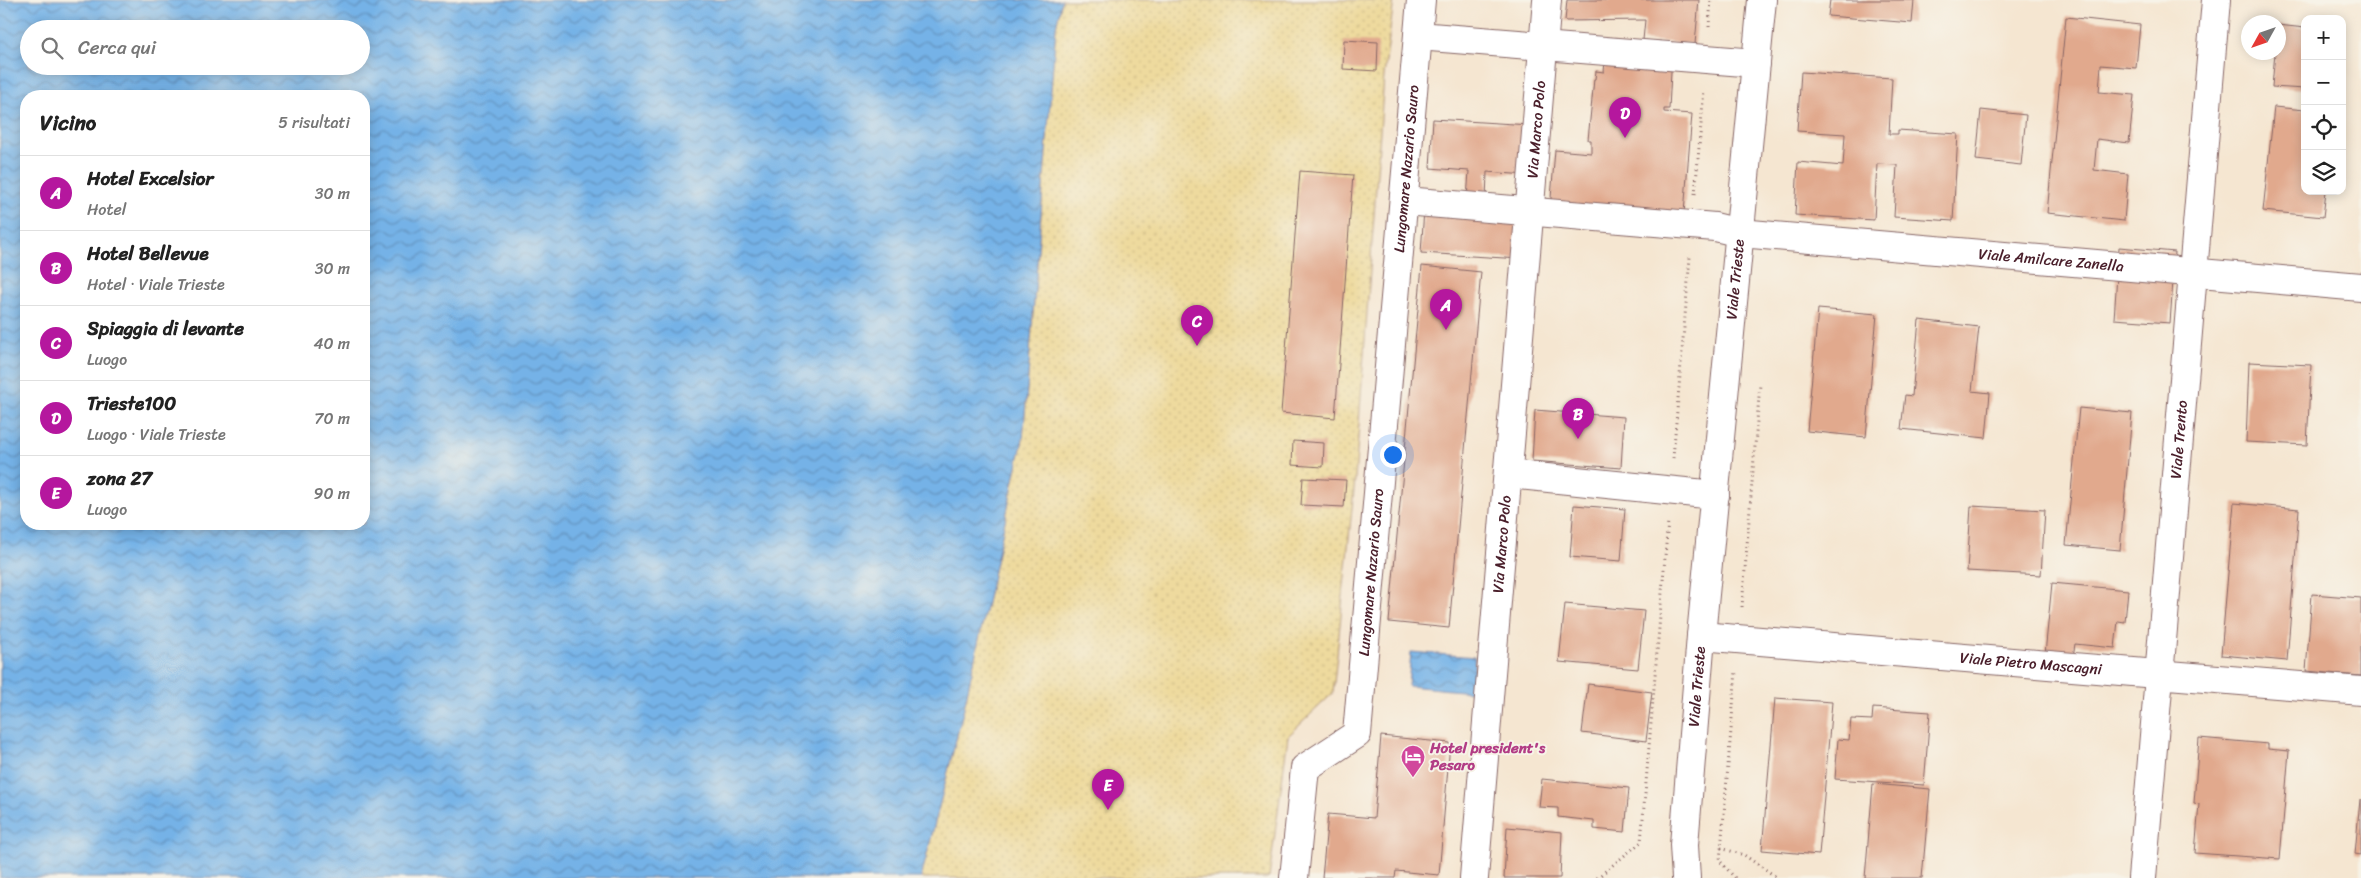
<!DOCTYPE html>
<html lang="it">
<meta charset="utf-8">
<style>
body{margin:0;font-family:Sriracha,sans-serif;background:#f6f6f6;color:#222}
.controls{position:absolute;right:15px;top:15px;display:grid;overflow:hidden;border-radius:10px;box-shadow:0 2px 12px #0003}
.controls button{width:45px;height:45px;display:grid;place-items:center;padding:0;border:0;border-bottom:1px solid #e0e0e0;background:#fff;color:#222;font:25px sans-serif}
.compass{position:absolute;left:2241px;top:15px;width:45px;height:45px;border-radius:50%;background:#fff;box-shadow:0 2px 12px #0003;rotate:230deg}
.you{position:absolute;left:1392px;top:454px;width:18px;height:18px;margin:-12px;border:4px solid #fff;border-radius:50%;background:#1a73e8;box-shadow:0 0 0 8px #1a73e833}
.badge{display:grid;place-items:center;width:32px;height:32px;border-radius:50%;background:#b5179e;color:#fff;font-size:16px;font-weight:700}
.pin{position:absolute;translate:-50% -41px;filter:drop-shadow(0 1px 2px #0008)}
.pin::after{content:'';position:absolute;top:26px;width:18px;height:15px;background:inherit;clip-path:polygon(0 0,100% 0,50% 100%)}
.list{margin:0;padding:0;list-style:none}
h2{display:flex;justify-content:space-between;align-items:center;height:65px;margin:0;padding:0 20px;font-size:21px}
h2 small{font-size:16px;font-weight:400;color:#767676}
.list li{display:grid;grid-template-columns:32px 1fr auto;gap:15px;align-items:center;box-sizing:border-box;height:75px;padding:0 20px;border-top:1px solid #e0e0e0}
.list b{display:block;font-size:19px;white-space:nowrap}
.list p{margin:0;font-size:16px;white-space:nowrap;color:#767676}
.list em{font-size:16px;font-style:normal;color:#767676}
.icon{flex:none;width:28px;height:28px;fill:none;stroke:currentColor;stroke-width:2;stroke-linecap:round;stroke-linejoin:round}
.map{position:relative;flex:none;width:2361px;height:878px;overflow:hidden}
.search{position:absolute;background:#fff;box-shadow:0 2px 12px #0003;left:20px;top:20px;width:350px;height:55px;display:flex;align-items:center;gap:12px;box-sizing:border-box;padding:0 18px;border-radius:28px;color:#767676;font-size:19px}
.panel{position:absolute;background:#fff;box-shadow:0 2px 12px #0003;left:20px;top:90px;width:350px;height:440px;border-radius:20px}
.map>svg:first-child{display:block}
</style>
<div class="map">
<svg width="2361" height="878" viewBox="0 0 2361 878">
<defs>
<pattern id="sand-dots" width="8" height="8" patternUnits="userSpaceOnUse" patternTransform="scale(1.25)"><rect width="8" height="8" fill="#eeda9e"/><path d="M2 2h.1M6 6h.1" fill="none" stroke="#cebb88" stroke-width="1.8" stroke-linecap="round"/></pattern>
<pattern id="water-waves" width="16" height="10" patternUnits="userSpaceOnUse" patternTransform="scale(1.25)"><rect width="16" height="10" fill="#75b2e7"/><path d="M0 5q4-4 8 0t8 0" fill="none" stroke="#6290bb"/></pattern>
</defs>
<rect width="100%" height="100%" fill="#f7f3e8"/>
<filter id="ink" filterUnits="userSpaceOnUse"><feTurbulence type="fractalNoise" baseFrequency=".02" numOctaves="2"/><feDisplacementMap in="SourceGraphic" scale="10" xChannelSelector="R" yChannelSelector="G"/><feConvolveMatrix kernelMatrix="1 2 1 2 8 2 1 2 1" color-interpolation-filters="sRGB"/></filter>
<filter id="wash" filterUnits="userSpaceOnUse"><feTurbulence type="fractalNoise" baseFrequency=".0096" numOctaves="4" result="noise"/><feDisplacementMap in="SourceGraphic" scale="20" xChannelSelector="R" yChannelSelector="G"/><feGaussianBlur stdDeviation="1.12" result="paint"/><feColorMatrix in="noise" values="0 0 0 0 0 0 0 0 0 0 0 0 0 0 0 0 0 1.4 0 .05"/><feComposite in="paint" operator="in"/></filter>
<g filter="url(#wash)">
<rect width="100%" height="100%" fill="#f5e6d1"/>
<path fill="url(#sand-dots)" stroke="#9c7c64" d="M1062,0H1394L1384,76L1355,479L1333,693L1288,736L1269,878H921L963,712L1023,439L1056,27Z"/>
<g fill="url(#water-waves)" stroke="#606889" fill-rule="evenodd">
<path d="M0,0H1062L1056,27L1023,439L963,712L921,878H0ZM29,29H361V66H29ZM26,96H364V524H26Z"/>
<path d="M1411,652L1475,657L1472,692L1408,686Z"/>
</g>
<g id="blocks">
<g fill="#e1a98d">
<path d="M1567,0H1699L1695,44L1643,40L1645,20L1565,21Z"/>
<path d="M1830,0H1914L1912,23L1828,16Z"/>
<path d="M2066,17L2140,25L2136,68L2101,65L2099,92L2134,95L2129,143L2097,139L2094,170L2128,174L2124,221L2047,213Z"/>
<path d="M2278,25L2305,28V89L2272,87L2275,52H2278Z"/>
<path d="M1344,40L1378,42L1377,71L1343,69Z"/>
<path d="M1606,49L1672,53L1669,109H1664V112L1692,114L1684,213L1550,210L1555,150L1591,153V140H1588L1594,79H1595L1596,71L1604,72Z"/>
<path d="M1801,72L1892,78L1889,134H1898V130L1958,134L1953,221L1894,217L1897,165L1877,164L1874,220L1795,215L1798,162L1843,166L1845,134L1797,131Z"/>
<path d="M2274,107L2305,110V191H2326L2323,217L2263,211Z"/>
<path d="M1981,110L2026,115L2021,165L1976,160Z"/>
<path d="M1433,119L1530,125L1527,175L1487,172L1486,201L1524,204L1521,259L1421,253L1425,195L1467,199L1469,171L1430,168Z"/>
<path d="M1300,171L1353,175L1335,418L1281,413Z"/>
<path d="M2119,247L2175,252L2170,323L2114,319Z"/>
<path d="M1422,266L1481,272L1449,628L1389,622Z"/>
<path d="M1818,309L1877,314L1866,437L1807,431Z"/>
<path d="M1919,320L1979,327L1972,391L1990,393L1986,438L1901,429L1905,395L1912,396Z"/>
<path d="M2249,362L2311,365L2307,445L2246,442Z"/>
<path d="M2079,408L2132,413L2120,550L2066,545Z"/>
<path d="M1535,410L1624,417L1621,468L1532,461Z"/>
<path d="M1293,441L1324,443L1323,467L1292,465Z"/>
<path d="M1303,478L1346,480L1344,507L1301,505Z"/>
<path d="M2234,503L2299,509L2287,661L2221,655Z"/>
<path d="M1574,505L1625,509L1621,561L1570,557Z"/>
<path d="M1971,506L2045,510L2041,575L1967,571Z"/>
<path d="M2052,583L2128,590L2125,622L2118,621L2115,648L2075,644L2073,657L2045,654Z"/>
<path d="M2312,594L2361,598V676L2306,671Z"/>
<path d="M1565,604L1644,611L1638,669L1559,662Z"/>
<path d="M1588,684L1652,692L1646,741L1582,733Z"/>
<path d="M1775,698L1832,702L1819,855L1762,850Z"/>
<path d="M1873,708L1930,712L1924,785L1835,779L1838,739L1849,740L1851,719L1872,720Z"/>
<path d="M1381,736L1450,743L1439,875L1396,871L1395,878H1322L1328,814L1374,818Z"/>
<path d="M2199,738L2268,744V749L2289,751L2280,859L2195,853L2199,804L2194,803Z"/>
<path d="M1542,779L1629,788L1625,832L1594,829V821L1558,817V808L1539,807Z"/>
<path d="M1873,784L1930,789L1922,878H1865Z"/>
<path d="M2360,799H2361V855L2355,854Z"/>
<path d="M1507,827L1562,832L1560,878H1504Z"/>
</g>
</g>
</g>
<g filter="url(#ink)">
<use href="#blocks" fill-opacity="0" stroke="#866565" stroke-width="1"/>
<g fill="none" stroke-linecap="round" stroke-linejoin="round">
<defs>
<g id="street">
<path d="M1418,36L1756,63"/>
<path id="s1" d="M1405,201L1715,227L1740,233L2361,287"/>
<path d="M1508,474L1715,495"/>
<path id="s2" d="M1701,636L2361,691"/>
<path id="s3" d="M1294,878L1305,768L1357,734L1421,0"/>
<path id="s4" d="M1474,878L1547,0"/>
<path id="s5" d="M1686,878L1684,845L1701,636L1762,0"/>
<path id="s6" d="M2142,878L2216,0"/>
</g>
</defs>
<use href="#street" stroke="#866565" stroke-width="30"/>
<g stroke="#866565" stroke-width="3" stroke-dasharray="1 4" stroke-linecap="butt">
<path d="M1709,27L1711,0"/>
<path d="M1695,194L1704,90"/>
<path d="M1673,458L1690,257"/>
<path d="M1742,607L1760,384"/>
<path d="M1721,848L1744,855L1778,878"/>
<path d="M1597,878L1641,842L1668,521"/>
<path d="M1735,878L1720,861L1736,671"/>
</g>
<use href="#street" stroke="#fff" stroke-width="28"/>
</g>
</g>
<defs>
<symbol id="hotel-pin" viewBox="-11 -11 22 30"><path d="M0 17L-7.5 6A9.5 9.5 0 1 1 7.5 6Z" fill="#d1479c" stroke="#f7f3e8"/><path d="M-6-4.5h1.5V1H6V5H4.5V3h-9V5H-6ZM-4 0a1.8 1.8 0 1 1 3.6 0ZM.5 0V-2.5h3Q6-2.5 6 0Z" fill="#fff"/></symbol>
</defs>
<g fill-rule="evenodd">
<use href="#hotel-pin" x="1399" y="743" width="28" height="38"/>
</g>
<g text-anchor="middle" stroke-width="4" stroke-linejoin="round" paint-order="stroke">
<g font-size="15" fill="#4a1f2b" stroke="#f7f3e8">
<text dy="5" stroke="none"><textPath href="#s4" startOffset="751">Via Marco Polo</textPath></text>
<text dy="5" stroke="none"><textPath href="#s3" startOffset="740">Lungomare Nazario Sauro</textPath></text>
<text dy="5" stroke="none"><textPath href="#s1" startOffset="649">Viale Amilcare Zanella</textPath></text>
<text dy="5" stroke="none"><textPath href="#s5" startOffset="601">Viale Trieste</textPath></text>
<text dy="5" stroke="none"><textPath href="#s6" startOffset="440">Viale Trento</textPath></text>
<text dy="5" stroke="none"><textPath href="#s4" startOffset="335">Via Marco Polo</textPath></text>
<text dy="5" stroke="none"><textPath href="#s3" startOffset="335">Lungomare Nazario Sauro</textPath></text>
<text dy="5" stroke="none"><textPath href="#s2" startOffset="331">Viale Pietro Mascagni</textPath></text>
<text dy="5" stroke="none"><textPath href="#s5" startOffset="192">Viale Trieste</textPath></text>
</g>
<g font-size="15" font-weight="bold" fill="#b23c85" stroke="#f7f3e8" text-anchor="start">
<text x="1430" y="753">Hotel president's<tspan x="1430" dy="17">Pesaro</tspan></text>
</g>
</g>
</svg>
<div class="controls">
<button>+</button>
<button>−</button>
<button><svg class="icon" aria-label="locate" viewBox="0 0 24 24"><circle cx="12" cy="12" r="6"/><path d="M12 2v4M12 18v4M2 12h4M18 12h4"/></svg></button>
<button><svg class="icon" aria-label="layers" viewBox="0 0 24 24"><path d="M12 4l9 5-9 5-9-5zM3 14l9 5 9-5"/></svg></button>
</div>
<svg class="compass" viewBox="-18 -18 36 36"><path d="M0-13l5 13h-10z" fill="#e53935"/><path d="M0 13l5-13h-10z" fill="#767676"/></svg>
<div class="you"></div>
<div class="pin badge" style="left:1446px;top:330px">A</div>
<div class="pin badge" style="left:1578px;top:439px">B</div>
<div class="pin badge" style="left:1197px;top:346px">C</div>
<div class="pin badge" style="left:1625px;top:138px">D</div>
<div class="pin badge" style="left:1108px;top:810px">E</div>
<div class="search"><svg class="icon" aria-label="search" viewBox="0 0 24 24"><circle cx="10" cy="10" r="6"/><path d="M15 15l6 6"/></svg>Cerca qui</div>
<section class="panel">
<h2>Vicino<small>5 risultati</small></h2>
<ul class="list">
<li><span class="badge">A</span><div><b>Hotel Excelsior</b><p>Hotel</p></div><em>30 m</em></li>
<li><span class="badge">B</span><div><b>Hotel Bellevue</b><p>Hotel · Viale Trieste</p></div><em>30 m</em></li>
<li><span class="badge">C</span><div><b>Spiaggia di levante</b><p>Luogo</p></div><em>40 m</em></li>
<li><span class="badge">D</span><div><b>Trieste100</b><p>Luogo · Viale Trieste</p></div><em>70 m</em></li>
<li><span class="badge">E</span><div><b>zona 27</b><p>Luogo</p></div><em>90 m</em></li>
</ul>
</section>
</div>
